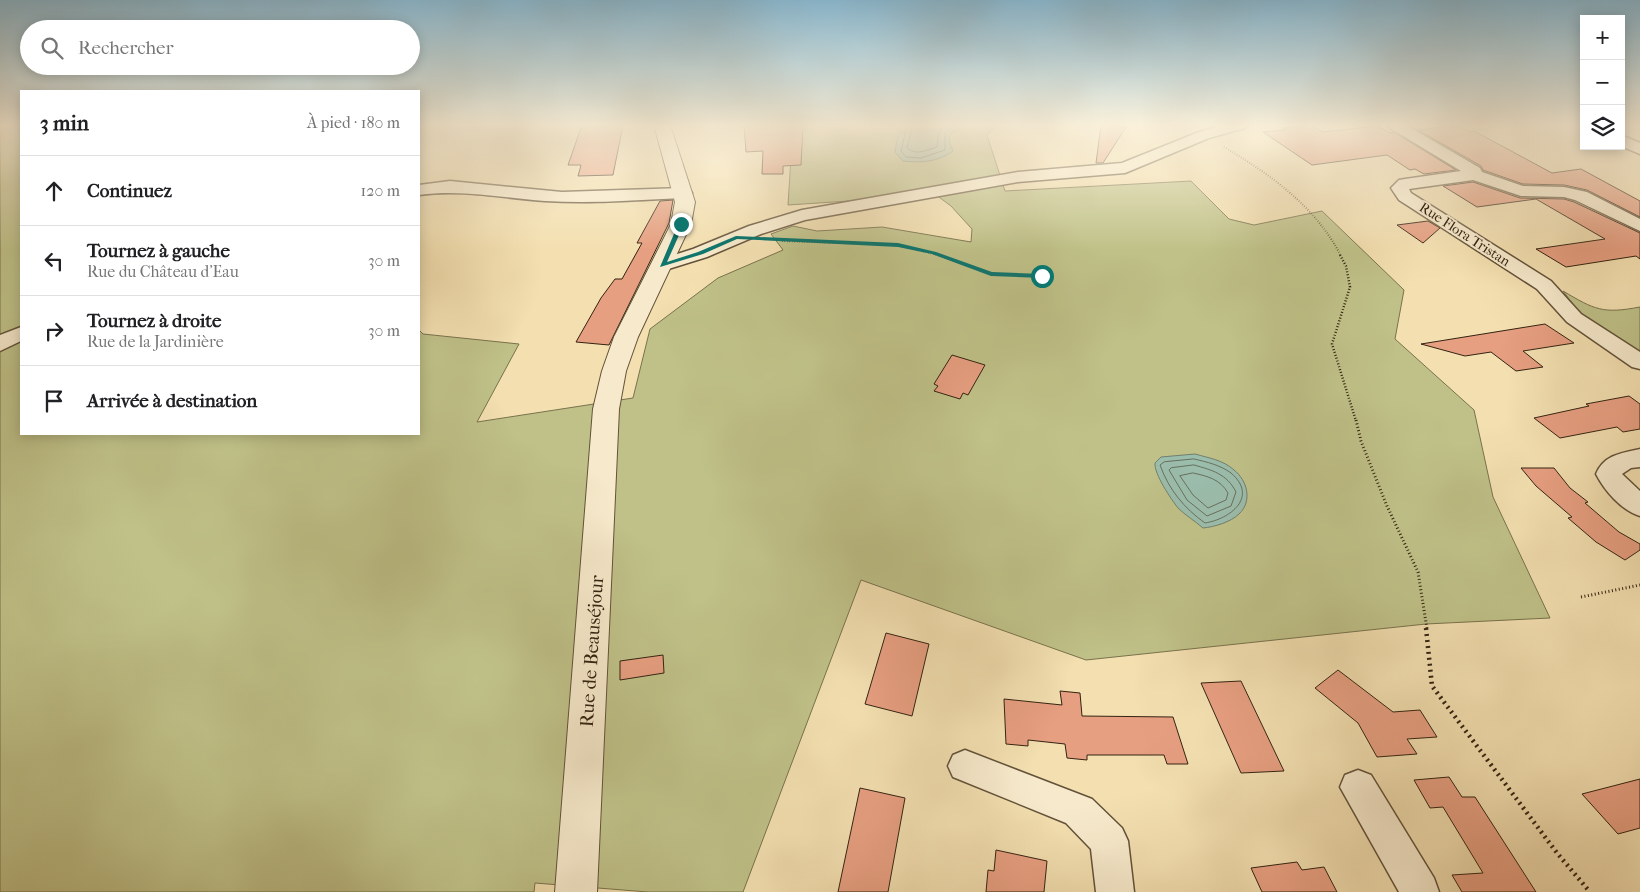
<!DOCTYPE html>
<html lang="fr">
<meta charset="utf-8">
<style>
body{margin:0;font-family:"IM FELL French Canon",serif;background:#f2f2f2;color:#202124}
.controls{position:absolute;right:15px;top:15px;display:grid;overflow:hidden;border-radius:0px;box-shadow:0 2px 12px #0003}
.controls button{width:45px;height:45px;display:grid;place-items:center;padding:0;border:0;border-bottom:1px solid #e0e0e0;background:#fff;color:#202124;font:25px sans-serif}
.stop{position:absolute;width:15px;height:15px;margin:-11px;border:4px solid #0f766e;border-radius:50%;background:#fff}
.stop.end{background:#0f766e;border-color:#fff;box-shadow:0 1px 5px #0008}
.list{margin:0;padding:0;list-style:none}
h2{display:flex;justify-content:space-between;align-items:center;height:65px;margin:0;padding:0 20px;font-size:21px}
h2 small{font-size:16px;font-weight:400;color:#757577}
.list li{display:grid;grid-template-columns:32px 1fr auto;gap:15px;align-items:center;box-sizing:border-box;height:70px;padding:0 20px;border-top:1px solid #e0e0e0}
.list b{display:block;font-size:19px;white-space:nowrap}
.list p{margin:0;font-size:16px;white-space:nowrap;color:#757577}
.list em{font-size:16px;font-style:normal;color:#757577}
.icon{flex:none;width:28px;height:28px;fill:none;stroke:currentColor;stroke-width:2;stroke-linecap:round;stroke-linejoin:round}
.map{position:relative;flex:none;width:1640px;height:892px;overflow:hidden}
.search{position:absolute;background:#fff;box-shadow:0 2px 12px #0003;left:20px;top:20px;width:400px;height:55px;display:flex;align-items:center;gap:12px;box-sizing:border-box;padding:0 18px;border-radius:28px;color:#757577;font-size:19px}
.panel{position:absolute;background:#fff;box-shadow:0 2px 12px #0003;left:20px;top:90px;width:400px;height:345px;border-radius:0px}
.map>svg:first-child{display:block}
</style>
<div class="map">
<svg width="1640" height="892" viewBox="0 0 1640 892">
<rect width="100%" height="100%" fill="#f3dfb0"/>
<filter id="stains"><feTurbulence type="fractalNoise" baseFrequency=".004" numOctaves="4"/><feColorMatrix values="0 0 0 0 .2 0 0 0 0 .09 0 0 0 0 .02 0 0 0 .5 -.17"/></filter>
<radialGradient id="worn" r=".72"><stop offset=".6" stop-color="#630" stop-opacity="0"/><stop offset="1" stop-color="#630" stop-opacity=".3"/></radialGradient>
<g fill="#bfc188" stroke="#79724c">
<path d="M0,125H21V434H419V330L423,334L519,344L477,422L633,398L650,329L718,278L783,250L771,234L793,226L817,231L882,227L971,242L972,229L951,206L928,189L849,201L788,205L793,125H998L987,135L1005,191L1191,181L1229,219L1254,225L1322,211L1404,290L1395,339L1474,410L1493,497L1550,618L1426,624L1086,660L861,580L743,892H648L535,883L534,892H0Z"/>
<path d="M1563,291C1595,310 1603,314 1640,307V353L1581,315Z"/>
</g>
<g fill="#9bbdac" stroke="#717f6e">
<path d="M903,125H966L950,134L949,141L953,151C938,162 922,163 903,161L895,152L898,135Z"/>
<path d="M1195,454C1209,458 1223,460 1234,470C1247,480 1253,501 1239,514C1231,522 1214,527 1203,528C1195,521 1185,515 1178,508C1171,499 1154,474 1155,463L1161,457Z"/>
</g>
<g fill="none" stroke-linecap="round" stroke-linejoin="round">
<g stroke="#67705e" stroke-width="1">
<path d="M907,125L901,151L906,157L921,158L945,150V133L956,125"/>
<path d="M913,125L907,148C915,156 927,150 937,147L939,132L944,125"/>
<path d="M1194,459C1207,462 1220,465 1231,473C1259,497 1230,519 1205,523C1184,508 1169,490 1160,465L1164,462Z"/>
<path d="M1194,465C1212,470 1227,474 1236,492L1231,506L1207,516L1187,500L1169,470L1171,468Z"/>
<path d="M1193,473C1207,476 1220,479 1228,493L1226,500L1208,508L1193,495L1180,476Z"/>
</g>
</g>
<g fill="#e79f81" stroke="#332311">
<path d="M582,125H623L613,175L578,176L581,165H568Z"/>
<path d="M744,125L803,126L801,165L783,166V174H762L763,151L746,152Z"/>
<path d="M1101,125L1126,127L1103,163H1096Z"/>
<path d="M1310,125L1323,132L1378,126L1390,133L1394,132L1456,170L1424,174L1415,169L1410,170L1387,155L1312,165L1263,132L1286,130L1283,128Z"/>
<path d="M1457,125L1470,132L1474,131L1552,173L1581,169L1640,201V217L1587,190L1564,185L1523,184L1483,170L1481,166L1418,130Z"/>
<path d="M1473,182L1520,198L1564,199L1574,202L1640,233V259L1636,256L1566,267L1536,249L1605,239L1536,199L1477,207L1443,186Z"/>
<path d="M673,200L669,223L609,345L576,342L601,298L615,279H622L642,243H637L660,201Z"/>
<path d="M1428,221L1440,228L1423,243L1397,225Z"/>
<path d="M1545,324L1574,343L1523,351L1543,367L1516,371L1491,352L1465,356L1421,344Z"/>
<path d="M952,355L985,365L968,395L963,393L960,399L934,391L938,386L934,384Z"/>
<path d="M1629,396L1640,404V429L1623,432L1617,427L1560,438L1534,418L1589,406L1586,404Z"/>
<path d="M1521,468H1554L1570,488L1588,502L1585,503L1619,532L1640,544V550L1625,560L1596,542L1568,518L1572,517L1536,486Z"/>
<path d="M886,633L929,644L912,716L865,704Z"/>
<path d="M663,655L664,673L620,680V661Z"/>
<path d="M1338,670L1393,712L1420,710L1437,737L1407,739L1417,754L1377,757L1358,723L1315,688Z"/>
<path d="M1241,681L1284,771L1241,773L1201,683Z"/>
<path d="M1060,691L1080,693L1082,716L1173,717L1188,764H1167L1164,755H1087V760L1067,758L1065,744L1028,740V746L1006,744L1004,699L1062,705Z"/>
<path d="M1449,777L1462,797H1475L1536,892H1462L1452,875L1483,873L1443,807L1430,808L1414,780Z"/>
<path d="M1640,779V828L1618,834L1582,794Z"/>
<path d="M860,788L905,798L888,892H838Z"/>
<path d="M996,850L1047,861L1044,892H986L988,870L994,871Z"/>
<path d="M1297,862L1302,870L1324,867L1337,892H1262L1251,868Z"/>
</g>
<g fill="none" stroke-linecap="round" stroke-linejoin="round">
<defs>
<g id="minor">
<path d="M1223,125H1248L1245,128L1209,138L1125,173L1018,182L805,220L761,234L707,257L662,271L655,269L652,265L655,261L693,249L749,226L802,210L1018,172L1122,163L1199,132Z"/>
<path d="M1387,125H1406L1480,168L1482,172L1523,186L1564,187L1587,192L1640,219V231L1575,200L1564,197L1521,196L1473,180L1409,189L1411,193L1551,281L1581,314L1640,352V369L1632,367L1567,322L1537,289L1399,200L1391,188L1399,180L1405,179L1461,171L1390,128Z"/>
<path d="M1621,135L1640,143V154L1621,146Z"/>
<path d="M450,181L562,192L683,188L689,189L692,193L689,197L683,198C637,200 591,204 545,201C502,198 462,189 419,195V185Z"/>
<path d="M21,327V341L0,351V335Z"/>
<path d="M1640,449V467L1631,468L1622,474L1640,491V516C1621,510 1605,491 1596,474C1604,455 1621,453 1640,449Z"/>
<path d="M965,750L1092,799L1122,828L1128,841L1134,892H1096L1091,849L1066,823L953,777L948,766L953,755Z"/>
<path d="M1358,770L1371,775L1434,878L1439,892H1399L1340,787L1345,775Z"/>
</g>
<path id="tertiary" d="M654,125H670L695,202L691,224L638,337L626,371L619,409L597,892H555L593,409L602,371L614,337L671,224L675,202Z"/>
</defs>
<use href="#minor" stroke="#635239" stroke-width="3"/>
<use href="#tertiary" stroke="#635239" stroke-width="2"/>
<g stroke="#332311" stroke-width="2" stroke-dasharray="0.5 2" stroke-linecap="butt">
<path d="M1224,147C1270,174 1316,207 1341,256"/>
<path d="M782,241L898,245L942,256"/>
</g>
<g stroke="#332311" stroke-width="2.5" stroke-dasharray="1 2" stroke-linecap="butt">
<path d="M939,255L991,274L1042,276"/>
<path d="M1340,255L1346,266L1350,287L1332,344L1356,421"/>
</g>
<g stroke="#332311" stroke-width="3" stroke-dasharray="1 2.5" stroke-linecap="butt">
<path d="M1356,420L1361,441L1387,506L1418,572L1427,629"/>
<path d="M1581,597L1640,585"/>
</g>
<path stroke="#332311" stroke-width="4.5" stroke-dasharray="2 4" stroke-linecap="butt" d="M1426,628L1432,686L1557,853L1590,892"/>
<use href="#minor" fill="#f7eacc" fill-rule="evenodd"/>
<use href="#tertiary" fill="#f7eacc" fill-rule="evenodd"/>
</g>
<linearGradient id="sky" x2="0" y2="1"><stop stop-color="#89b8d0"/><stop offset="0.5" stop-color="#faf1db"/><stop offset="1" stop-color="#faf1db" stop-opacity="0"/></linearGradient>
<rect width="1640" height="250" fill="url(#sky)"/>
<path fill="#0f766e" d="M679,222L684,224L667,262L698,252L736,236L898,243L936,252L992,272L1042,274L1045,276L1042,278L991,276L932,254L898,247L737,239L703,254L660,267Z"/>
<g text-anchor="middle" stroke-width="4" stroke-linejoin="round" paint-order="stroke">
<g font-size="14" fill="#332311" stroke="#f7eacc">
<text transform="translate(1465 234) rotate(33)" y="5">Rue Flora Tristan</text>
</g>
<g font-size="19" fill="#332311" stroke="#f7eacc">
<text transform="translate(591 651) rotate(-86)" y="7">Rue de Beauséjour</text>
</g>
</g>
<rect width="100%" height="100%" filter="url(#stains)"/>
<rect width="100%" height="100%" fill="url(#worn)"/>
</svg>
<div class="controls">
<button>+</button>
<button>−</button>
<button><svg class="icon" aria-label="layers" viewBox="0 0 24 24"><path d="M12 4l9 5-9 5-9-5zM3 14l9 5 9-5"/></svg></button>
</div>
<div class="stop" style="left:1042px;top:276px"></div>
<div class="stop end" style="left:681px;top:224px"></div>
<div class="search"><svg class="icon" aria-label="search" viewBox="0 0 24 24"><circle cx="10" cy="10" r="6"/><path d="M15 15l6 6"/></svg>Rechercher</div>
<section class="panel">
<h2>3 min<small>À pied · 180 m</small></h2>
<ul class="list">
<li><svg class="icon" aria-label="ahead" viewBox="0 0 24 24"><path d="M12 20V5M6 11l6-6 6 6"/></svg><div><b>Continuez</b></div><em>120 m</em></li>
<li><svg class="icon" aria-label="left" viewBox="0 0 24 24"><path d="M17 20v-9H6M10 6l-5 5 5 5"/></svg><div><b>Tournez à gauche</b><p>Rue du Château d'Eau</p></div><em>30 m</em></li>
<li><svg class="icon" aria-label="right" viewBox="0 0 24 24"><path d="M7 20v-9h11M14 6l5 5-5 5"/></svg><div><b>Tournez à droite</b><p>Rue de la Jardinière</p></div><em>30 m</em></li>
<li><svg class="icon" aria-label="arrive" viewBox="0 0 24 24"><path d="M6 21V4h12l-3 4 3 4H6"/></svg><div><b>Arrivée à destination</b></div></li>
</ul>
</section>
</div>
